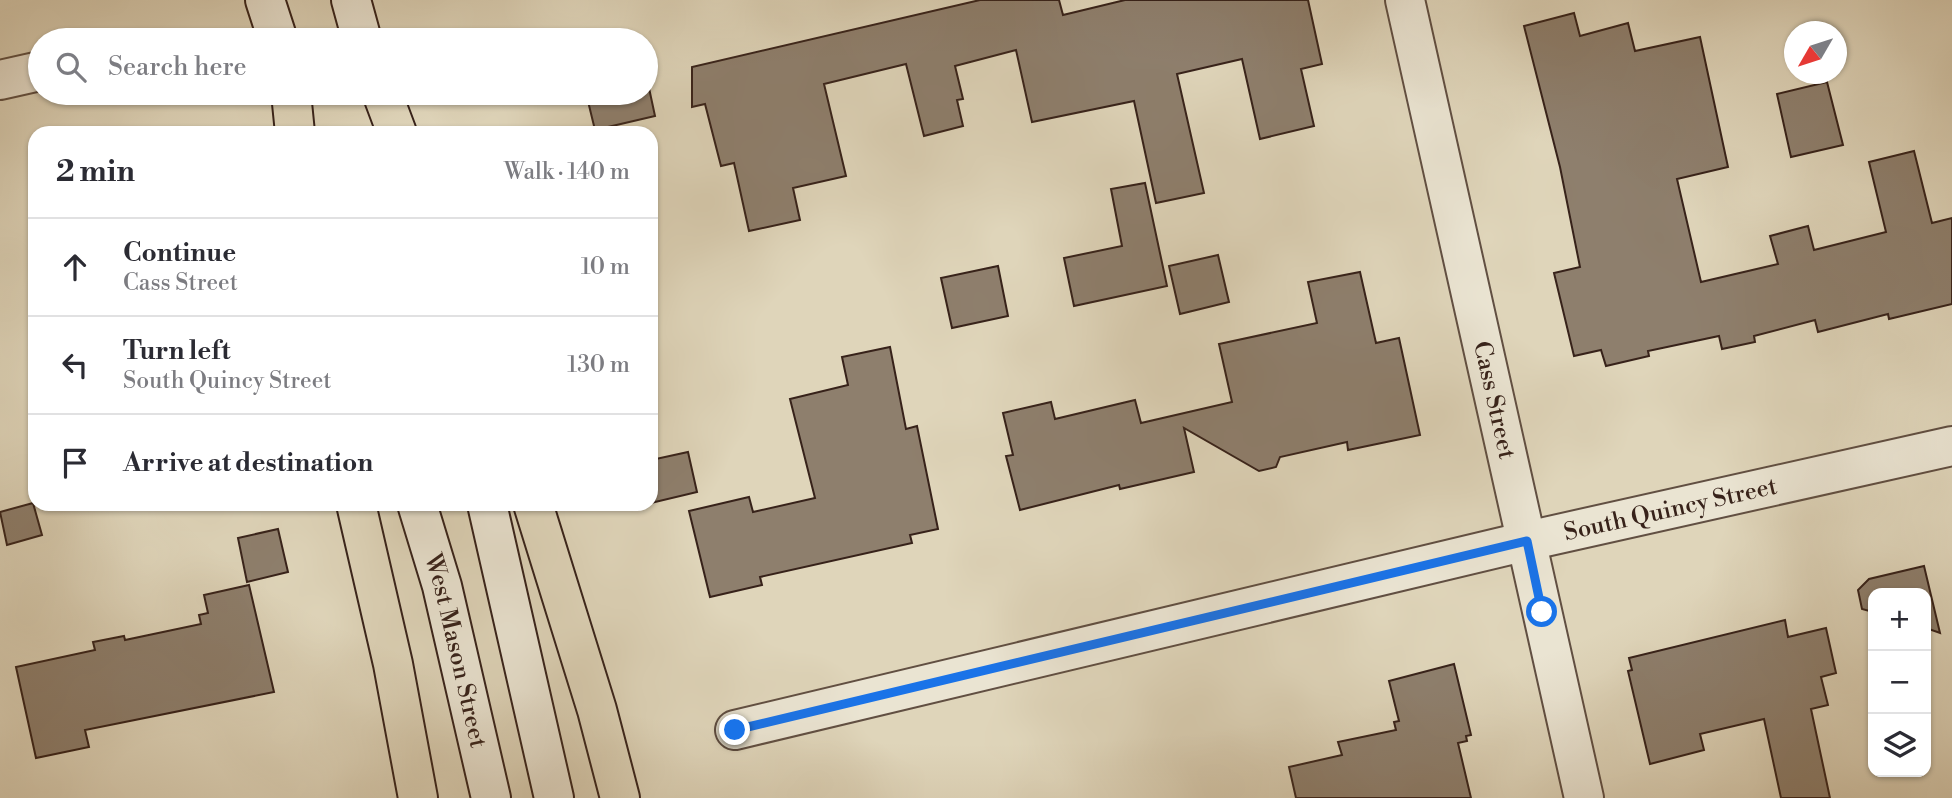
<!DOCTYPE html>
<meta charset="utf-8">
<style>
body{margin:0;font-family:"Libre Bodoni",serif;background:#f7f7f7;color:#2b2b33}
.controls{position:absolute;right:21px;bottom:21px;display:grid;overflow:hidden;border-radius:14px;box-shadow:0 2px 5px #0004}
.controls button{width:63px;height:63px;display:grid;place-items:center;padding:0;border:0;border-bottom:2px solid #e1e1e2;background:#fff;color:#2b2b33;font:35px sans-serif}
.compass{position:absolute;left:1784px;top:21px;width:63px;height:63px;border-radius:50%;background:#fff;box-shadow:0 2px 5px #0004;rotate:231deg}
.stop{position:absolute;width:21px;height:21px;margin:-16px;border:5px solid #1a73e8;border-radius:50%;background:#fff}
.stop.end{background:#1a73e8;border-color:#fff;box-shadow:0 2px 7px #0008}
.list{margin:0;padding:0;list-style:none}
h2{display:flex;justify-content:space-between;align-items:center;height:91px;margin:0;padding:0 28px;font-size:30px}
h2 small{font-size:23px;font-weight:400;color:#7c7c81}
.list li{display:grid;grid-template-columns:46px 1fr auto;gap:21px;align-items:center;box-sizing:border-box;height:98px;padding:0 28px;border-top:2px solid #e1e1e2}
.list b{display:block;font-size:26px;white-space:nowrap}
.list p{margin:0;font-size:23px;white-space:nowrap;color:#7c7c81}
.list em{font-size:23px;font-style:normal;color:#7c7c81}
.icon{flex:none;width:38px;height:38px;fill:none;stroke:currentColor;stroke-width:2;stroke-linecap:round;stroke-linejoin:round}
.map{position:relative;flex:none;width:1952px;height:798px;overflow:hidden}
.search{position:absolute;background:#fff;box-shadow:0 2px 5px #0004;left:28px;top:28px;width:630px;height:77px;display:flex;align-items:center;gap:18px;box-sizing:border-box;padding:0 24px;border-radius:38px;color:#7c7c81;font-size:26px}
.panel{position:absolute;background:#fff;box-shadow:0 2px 5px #0004;left:28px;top:126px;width:630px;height:385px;border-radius:21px}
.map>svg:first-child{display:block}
</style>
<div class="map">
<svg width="1952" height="798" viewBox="0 0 1952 798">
<rect width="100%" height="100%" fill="#dfd5ba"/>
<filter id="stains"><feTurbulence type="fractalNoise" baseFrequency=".00286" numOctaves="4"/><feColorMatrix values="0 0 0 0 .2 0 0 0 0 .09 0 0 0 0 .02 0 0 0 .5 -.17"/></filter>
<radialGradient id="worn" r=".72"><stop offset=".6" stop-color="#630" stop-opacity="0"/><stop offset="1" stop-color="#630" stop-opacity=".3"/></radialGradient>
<g fill="#8e7f6d" stroke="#37221a" stroke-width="2">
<path d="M980,0H1059L1063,15L1125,0H1308L1322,64L1301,69L1314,126L1260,139L1242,59L1177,74L1204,193L1156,203L1134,101L1032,122L1016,50L955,66L963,99L957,100L963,126L924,136L906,64L824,84L846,176L793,188L800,220L749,231L734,163L721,166L705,104L692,107V67Z"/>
<path d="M1574,13L1580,36L1628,23L1635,51L1700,37L1728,167L1677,179L1701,282L1778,264L1770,236L1808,226L1814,250L1886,232L1869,162L1914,151L1932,223L1952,218V304L1889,319L1888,314L1818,332L1815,320L1754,336L1755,342L1722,349L1719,336L1648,351L1649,356L1606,366L1601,350L1574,356L1554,273L1580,267L1560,167L1524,26Z"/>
<path d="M646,74L655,116L595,130L586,93H646Z"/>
<path d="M1827,82L1843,145L1791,157L1777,94Z"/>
<path d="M1145,183L1167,286L1074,306L1064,258L1122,246L1111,189Z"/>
<path d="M1218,255L1229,302L1180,314L1169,266Z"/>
<path d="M998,266L1008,316L952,328L941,278Z"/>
<path d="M1360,272L1376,343L1399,338L1420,435L1348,450L1347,442L1280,457L1276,467L1259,471L1184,428L1194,472L1120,489L1119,485L1020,510L1006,456L1013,455L1003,413L1051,402L1055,419L1135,400L1141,423L1232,402L1219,344L1317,323L1308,282Z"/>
<path d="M890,347L906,429L917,426L938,529L910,535L912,543L760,577L762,585L710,597L689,511L749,497L753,512L815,498L790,399L848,385L842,357Z"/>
<path d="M688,452L697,492L651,503V460Z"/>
<path d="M33,503L42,535L7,545L0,512Z"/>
<path d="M278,529L288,572L247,582L238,538Z"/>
<path d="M1924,566L1940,633L1926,628V593H1873V612L1862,609L1858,590L1869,579Z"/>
<path d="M249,585L274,692L85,730L89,747L36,758L16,667L95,650L93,642L124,636L125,640L201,624L199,615L208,613L204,595Z"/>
<path d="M1785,620L1788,637L1826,628L1836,673L1821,677L1828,705L1811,709L1830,798H1781L1764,719L1700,734L1704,750L1650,764L1628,671L1632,670L1629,658Z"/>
<path d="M1454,664L1471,735L1466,736L1467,741L1458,743L1471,798H1296L1289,767L1342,755L1338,742L1396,730L1394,722L1399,721L1389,681Z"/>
</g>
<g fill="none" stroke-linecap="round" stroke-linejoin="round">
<defs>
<g id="street">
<path id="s1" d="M1405,0L1584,798"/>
<path d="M0,80L40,71"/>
<path id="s2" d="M735,730L1527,541L1952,446"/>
</g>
<g id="secondary">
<path d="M265,0L278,40"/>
<path d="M351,0L362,40"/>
<path id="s3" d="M417,504L442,586L491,798"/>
<path d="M487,504L554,798"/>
</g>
<g id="primary">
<path d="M291,93L295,133"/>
<path d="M382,93L397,133"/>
<path d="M356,504L393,664L418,798"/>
<path d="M533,504L597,710L620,798"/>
</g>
</defs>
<use href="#street" stroke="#614f42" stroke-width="42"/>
<use href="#secondary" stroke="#37221a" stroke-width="42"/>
<use href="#primary" stroke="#37221a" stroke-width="42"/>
<use href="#street" stroke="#eae4d2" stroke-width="38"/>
<use href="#secondary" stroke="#eae4d2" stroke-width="38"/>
<use href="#primary" stroke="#dfd5ba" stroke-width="38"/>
</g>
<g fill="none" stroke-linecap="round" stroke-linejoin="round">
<path stroke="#1a73e8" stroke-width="9" d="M735,730L1527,541L1542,612"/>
</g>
<g text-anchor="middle" stroke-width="6" stroke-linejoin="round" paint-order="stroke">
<g font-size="24" fill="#37221a" stroke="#eae4d2">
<text dy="8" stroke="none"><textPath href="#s1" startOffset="410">Cass Street</textPath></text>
<text dy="8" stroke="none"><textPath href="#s2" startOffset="961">South Quincy Street</textPath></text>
<text dy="8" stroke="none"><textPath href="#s3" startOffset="152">West Mason Street</textPath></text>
</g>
</g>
<rect width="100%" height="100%" filter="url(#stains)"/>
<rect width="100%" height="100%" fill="url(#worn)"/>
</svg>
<div class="controls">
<button>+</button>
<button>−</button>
<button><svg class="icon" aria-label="layers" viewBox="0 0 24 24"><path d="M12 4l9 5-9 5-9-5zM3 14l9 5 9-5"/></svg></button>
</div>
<svg class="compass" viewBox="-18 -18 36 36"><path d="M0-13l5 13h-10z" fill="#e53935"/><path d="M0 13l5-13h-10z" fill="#7c7c81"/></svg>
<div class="stop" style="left:1542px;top:612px"></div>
<div class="stop end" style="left:735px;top:730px"></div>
<div class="search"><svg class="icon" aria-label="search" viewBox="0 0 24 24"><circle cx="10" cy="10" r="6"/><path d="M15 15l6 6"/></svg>Search here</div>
<section class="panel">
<h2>2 min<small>Walk · 140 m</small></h2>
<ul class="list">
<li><svg class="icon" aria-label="ahead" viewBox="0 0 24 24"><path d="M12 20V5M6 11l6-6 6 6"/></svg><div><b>Continue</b><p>Cass Street</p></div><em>10 m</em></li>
<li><svg class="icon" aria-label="left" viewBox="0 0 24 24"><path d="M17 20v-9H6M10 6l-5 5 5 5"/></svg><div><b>Turn left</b><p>South Quincy Street</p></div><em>130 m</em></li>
<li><svg class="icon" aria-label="arrive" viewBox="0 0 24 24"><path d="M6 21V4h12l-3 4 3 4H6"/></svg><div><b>Arrive at destination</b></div></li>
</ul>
</section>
</div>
